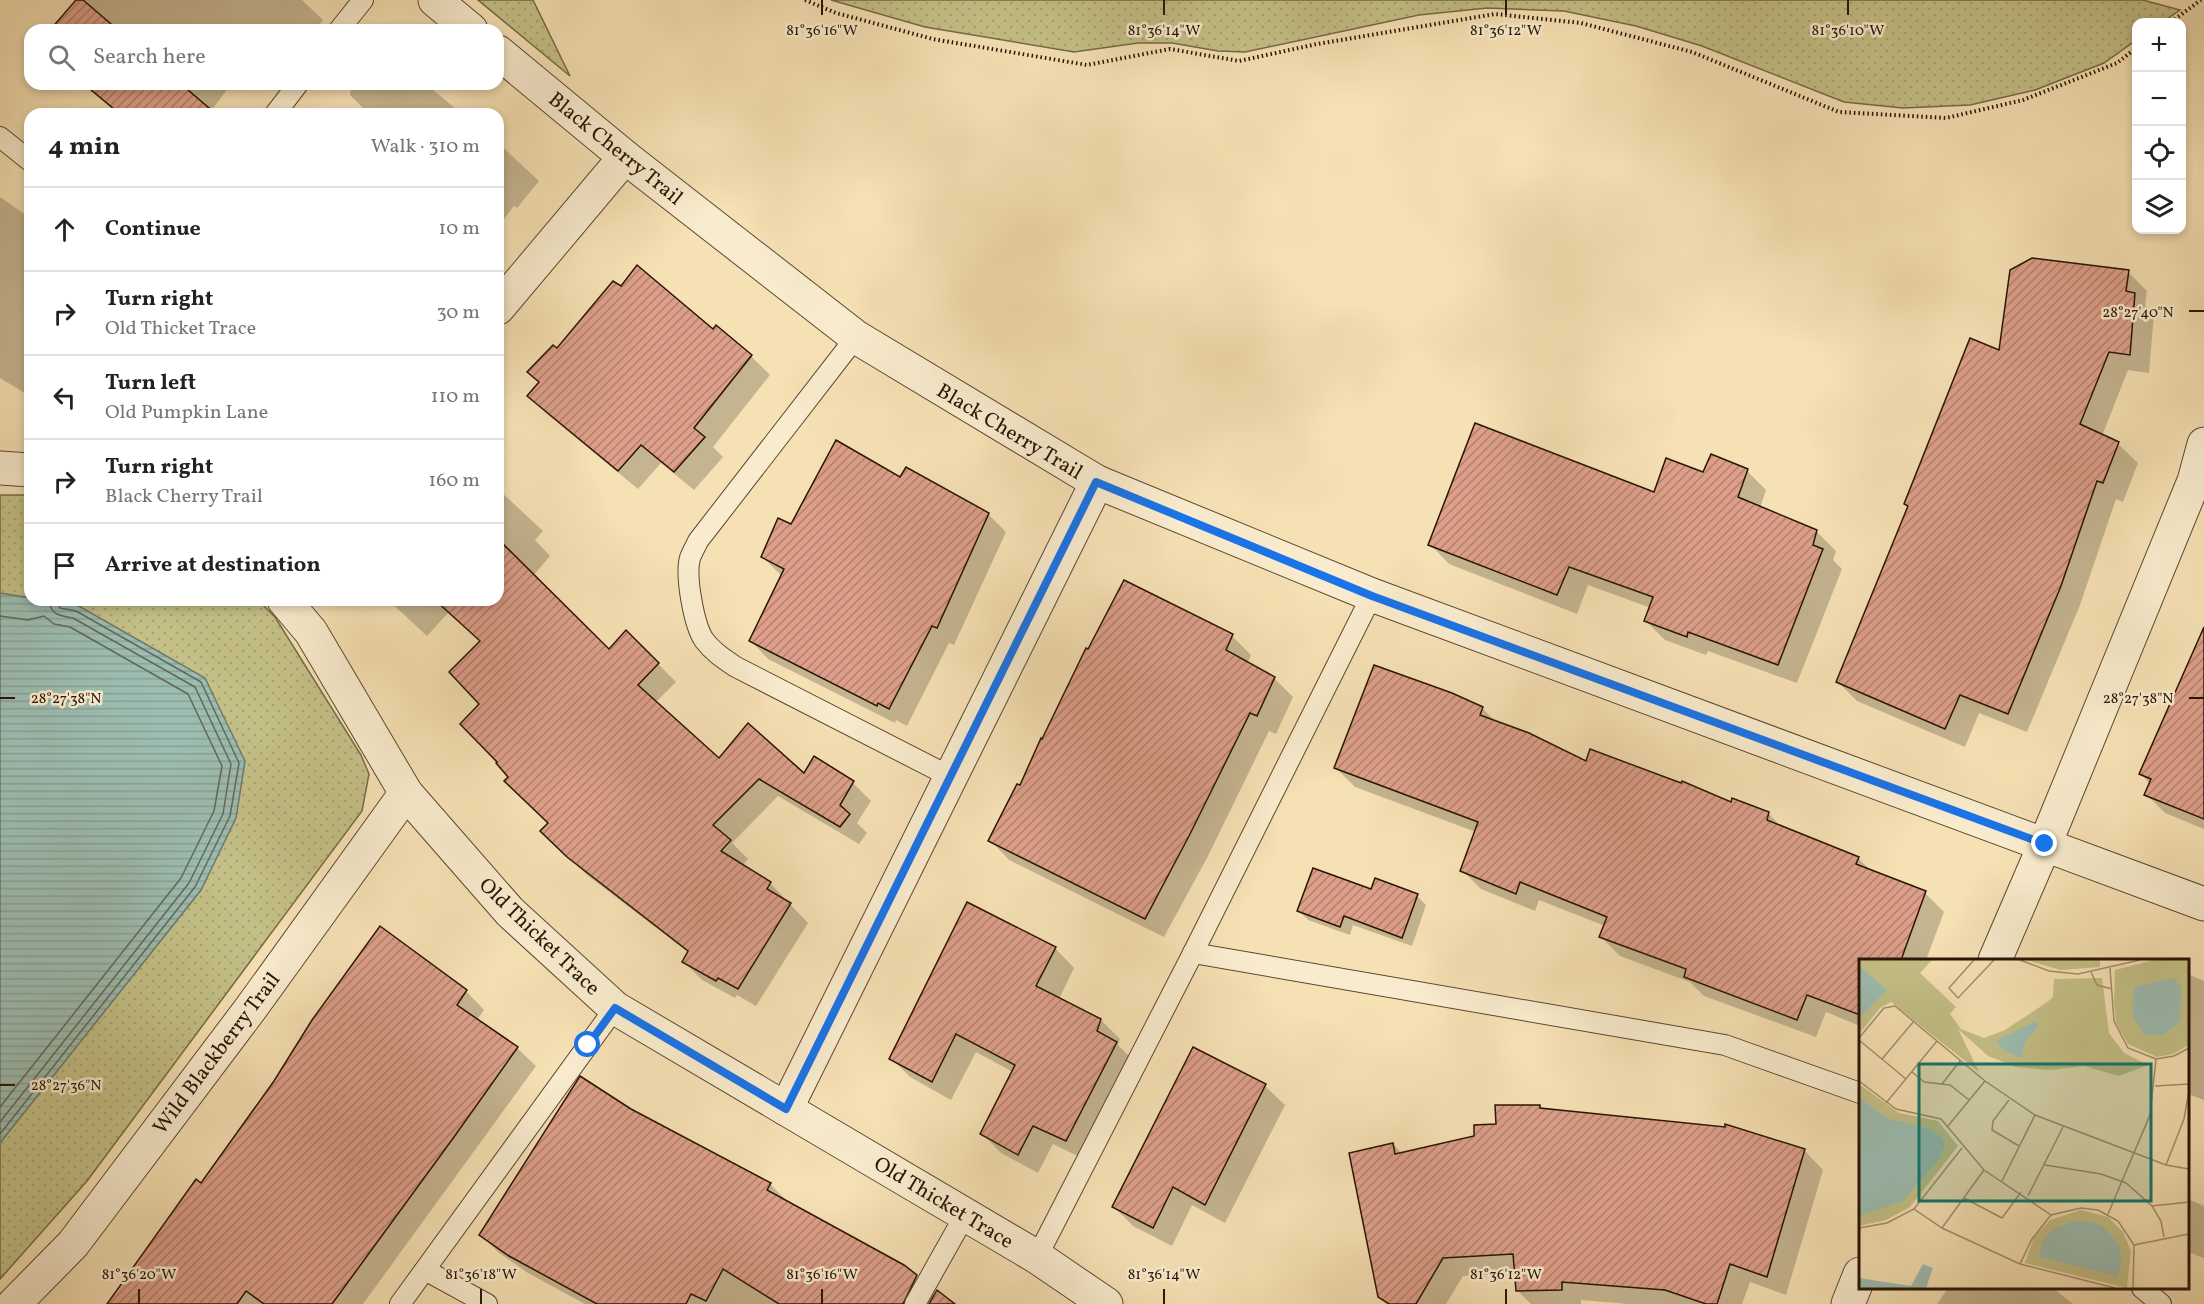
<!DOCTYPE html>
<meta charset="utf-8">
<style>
body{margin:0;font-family:Vollkorn,serif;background:#f6f6f6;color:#222}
.controls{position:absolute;right:18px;top:18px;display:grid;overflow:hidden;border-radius:12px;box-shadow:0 3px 9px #0003}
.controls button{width:54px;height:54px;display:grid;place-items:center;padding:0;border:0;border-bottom:2px solid #e0e0e0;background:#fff;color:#222;font:30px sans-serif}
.stop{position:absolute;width:18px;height:18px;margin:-14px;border:4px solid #1a73e8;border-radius:50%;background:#fff}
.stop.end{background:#1a73e8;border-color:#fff;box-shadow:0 2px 6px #0008}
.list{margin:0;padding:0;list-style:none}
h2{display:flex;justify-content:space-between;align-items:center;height:78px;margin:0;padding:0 24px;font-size:26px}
h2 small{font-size:20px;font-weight:400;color:#767676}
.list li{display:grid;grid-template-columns:39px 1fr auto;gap:18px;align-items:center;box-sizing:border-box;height:84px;padding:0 24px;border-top:2px solid #e0e0e0}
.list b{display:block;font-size:22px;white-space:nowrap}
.list p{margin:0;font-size:20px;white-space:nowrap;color:#767676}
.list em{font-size:20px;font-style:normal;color:#767676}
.icon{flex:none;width:33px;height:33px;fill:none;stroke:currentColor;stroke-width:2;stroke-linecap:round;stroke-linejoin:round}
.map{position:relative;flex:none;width:2204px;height:1304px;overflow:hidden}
.search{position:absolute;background:#fff;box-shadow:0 3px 9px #0003;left:24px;top:24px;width:480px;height:66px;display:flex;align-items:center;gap:15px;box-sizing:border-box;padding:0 21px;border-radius:18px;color:#767676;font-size:22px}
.panel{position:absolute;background:#fff;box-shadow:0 3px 9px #0003;left:24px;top:108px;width:480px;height:498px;border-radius:18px}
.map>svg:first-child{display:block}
</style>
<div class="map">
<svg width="2204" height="1304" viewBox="0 0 2204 1304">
<defs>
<pattern id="park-dots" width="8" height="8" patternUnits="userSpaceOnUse" patternTransform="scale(1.5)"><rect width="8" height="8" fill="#c4c087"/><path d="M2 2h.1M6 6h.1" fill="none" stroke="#a8a473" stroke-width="1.8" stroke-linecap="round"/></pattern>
<pattern id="water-rules" width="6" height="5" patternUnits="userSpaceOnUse" patternTransform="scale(1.5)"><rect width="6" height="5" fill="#9dbdb1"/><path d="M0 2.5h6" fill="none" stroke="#87a297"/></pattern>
<pattern id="building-hatch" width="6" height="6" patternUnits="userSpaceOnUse" patternTransform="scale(1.5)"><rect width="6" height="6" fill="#dd9f89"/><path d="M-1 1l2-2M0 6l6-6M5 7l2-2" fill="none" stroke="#b3806e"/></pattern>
</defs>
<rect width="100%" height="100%" fill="#f6e1b4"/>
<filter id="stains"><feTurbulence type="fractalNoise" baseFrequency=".00333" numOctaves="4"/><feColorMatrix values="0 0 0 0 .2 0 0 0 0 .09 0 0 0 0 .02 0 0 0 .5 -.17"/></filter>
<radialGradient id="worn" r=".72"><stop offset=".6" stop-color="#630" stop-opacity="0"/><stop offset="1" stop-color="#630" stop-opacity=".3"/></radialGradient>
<g fill="url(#park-dots)" stroke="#766a46" stroke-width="1.5">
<path d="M478,0H533L570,76Z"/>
<path d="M831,0H2143L2180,10L2162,22H2136V40L2104,63L2035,90L1970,105L1903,108L1844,102L1702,46L1636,26L1564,11L1487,8L1419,15L1245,52L1218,51L1172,43H1138L1074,52L925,27Z"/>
<path d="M0,495H30V600H258L275,617L361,755L369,774L362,811L87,1181L0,1279Z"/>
</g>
<path fill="url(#water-rules)" stroke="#6e796c" stroke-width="1.5" d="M0,593L30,598V600H45L77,605L205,678L245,761L236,818L201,890L0,1143Z"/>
<g fill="#0003">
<path d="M78,0H302L323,20L315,30H52Z"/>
<path d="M83,84H231L211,111L213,114H118Z"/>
<path d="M351,84H426L462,114H363L366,111L350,95Z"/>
<path d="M498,143L539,181L517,208L514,206L498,227Z"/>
<path d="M0,197L30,218V396L0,378Z"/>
<path d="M2128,272L2147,291L2145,305L2154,314L2149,373L2128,370L2102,436L2118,444L2138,463L2123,502L2116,499L2080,605L2027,732L1979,713L1965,747L1857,701L1838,682L2001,353Z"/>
<path d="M713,331L751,356L770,375L713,447L723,457L694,490L661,463L638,489L548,415L529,396L540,383L529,372L557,350Z"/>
<path d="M906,469L989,515L1006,532L954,645L949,643L907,726L896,720L895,723L768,659L751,641L782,576L762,557L792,526L901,480Z"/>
<path d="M1747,471L1766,490L1760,508L1816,531L1836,551L1833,560L1842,569L1797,683L1708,651L1706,655L1665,640L1646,621L1651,608L1588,585L1577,614L1449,564L1430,544L1655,494L1703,474Z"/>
<path d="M498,489L543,531L535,540L550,556L533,576L609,651L626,632L676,682L655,703L719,760L804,775L815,758L853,783L871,801L857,823L867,833L859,844L778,796L732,843L748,859L742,866L770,883L808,923L756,1006L737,995L735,998L702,980L684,962L689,953L587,875L560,849L549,823L510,777L481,704V641L449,612L427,636L388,600H498Z"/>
<path d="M1124,582L1232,636L1251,655L1247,664L1274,678L1293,697L1276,734L1269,731L1208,856L1164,937L1009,860L990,840L1020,788Z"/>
<path d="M2204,628V829L2165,813L2146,794L2150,784L2141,774Z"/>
<path d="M1482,708L1497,723L1587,763L1768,813L1783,828L1858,858L1872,872L1925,893L1944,912L1926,960H1860V1026L1826,1012L1816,1037L1704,996L1690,982L1620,956L1601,937L1605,926L1539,900L1535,911L1481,889L1462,870L1476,832L1355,787L1336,768Z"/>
<path d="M1372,891L1417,896L1426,905L1412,946L1353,925L1350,935L1308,920L1299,911Z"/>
<path d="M1055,948L1074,968L1059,999L1101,1020L1120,1039L1118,1045L1135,1062L1086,1160L1053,1144L1038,1173L1001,1153L982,1133L1013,1072L976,1052L951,1100L910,1077L891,1058Z"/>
<path d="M2188,974L2204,981V1100L2191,1095L2188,1103Z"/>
<path d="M466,991L484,1010L477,1020L517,1048L536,1066L363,1304H109L201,1185Z"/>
<path d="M1193,1049L1265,1086L1285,1105L1225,1223L1192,1205L1172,1246L1133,1226L1114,1207Z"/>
<path d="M1540,1106L1543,1110L1804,1150L1823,1170L1786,1295L1750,1282L1742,1304H1628L1581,1300V1304H1531L1517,1290L1516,1273L1463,1276L1446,1304H1387L1380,1297L1393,1144L1402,1154L1476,1138Z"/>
<path d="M630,1111L770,1184L787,1201L786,1203L904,1267L935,1295L952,1304H585L528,1273L498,1252L481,1235Z"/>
<path d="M2188,1199L2204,1206V1258L2188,1252Z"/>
<path d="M1948,1288H2053L2073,1304H1937Z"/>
</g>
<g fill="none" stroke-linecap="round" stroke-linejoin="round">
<g stroke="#62685b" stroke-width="1.5">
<path d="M0,616L28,620L44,616L54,624L70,627L188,694L222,766L214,811L181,878L0,1107"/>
<path d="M0,1122L189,883L223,814L231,764L195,687L73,618C61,616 50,615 49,600"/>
<path d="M0,1134L195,887L230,816L239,763L201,682L76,611L60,608L56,600"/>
</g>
</g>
<g fill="url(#building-hatch)" stroke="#281405" stroke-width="1.5">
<path d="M76,0H83L118,30H50Z"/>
<path d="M84,84H181L216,114H120Z"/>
<path d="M2032,258L2129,270L2126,291L2135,293L2130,355L2109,352L2080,424L2119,442L2103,483L2097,481L2061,586L2008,714L1960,695L1945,729L1836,682L1908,506L1904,504L1970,338L1999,350L2010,270Z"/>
<path d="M637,265L713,329L716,325L752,355L694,428L705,437L674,472L641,445L618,471L527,396L539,382L527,372L553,345L557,348L613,281L621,286Z"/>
<path d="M1475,423L1654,492L1666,458L1703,472L1711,454L1748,469L1738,497L1817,530L1813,545L1823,549L1778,665L1688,632L1687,637L1644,621L1653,597L1569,567L1557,595L1428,545Z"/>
<path d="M836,440L900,477L906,467L989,513L937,628L932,626L889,709L878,703L877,706L749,641L784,569L761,557L778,518L791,524Z"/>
<path d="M498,539L609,649L626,630L659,663L638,685L719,758L748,723L804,773L814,756L854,781L840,805L850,814L840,827L759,779L713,825L731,840L721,851L771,882L767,889L791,903L738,989L718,978L716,981L682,962L688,951L567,857L540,831L548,823L504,781L508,777L496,763L497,762L460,724L479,704L449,672L480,641L435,600H498Z"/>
<path d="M1124,580L1233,634L1226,650L1275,677L1257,716L1250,713L1189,836L1145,919L988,841L1017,784L1020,785L1041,738L1042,739L1086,648L1088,649Z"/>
<path d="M2204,627V819L2144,795L2151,779L2139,774Z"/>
<path d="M1374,665L1452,693L1483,707L1480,715L1529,733L1586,761L1590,749L1681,783L1682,781L1731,802L1732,798L1769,812L1767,820L1859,857L1856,864L1926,891L1901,960H1860V1015L1807,995L1797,1020L1684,977L1686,969L1599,937L1607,917L1520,882L1516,894L1460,871L1478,822L1334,768Z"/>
<path d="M1313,868L1371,889L1375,878L1418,894L1402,938L1344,916L1340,927L1297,911Z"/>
<path d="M967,902L1056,947L1036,986L1101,1019L1097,1031L1117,1042L1066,1141L1033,1126L1018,1155L980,1134L1015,1065L956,1034L932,1082L889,1059Z"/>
<path d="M380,926L467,990L457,1005L518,1047L454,1137L332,1304H264L246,1291L237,1304H107L196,1179L201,1183L274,1081L312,1020Z"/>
<path d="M1193,1047L1266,1084L1205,1205L1173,1187L1153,1228L1112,1207Z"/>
<path d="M580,1076L631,1109L771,1183L767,1190L904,1265L917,1275L903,1304H779L723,1269L706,1301L691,1294L686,1304H597L509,1256L479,1235Z"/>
<path d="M1495,1105H1540V1108L1725,1127V1124L1805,1149L1767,1277L1730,1264L1717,1304H1706L1665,1290L1562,1282V1290L1516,1291L1513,1254L1443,1258L1416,1304H1389L1378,1297L1349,1153L1393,1143L1395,1154L1474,1136V1125L1496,1124Z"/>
<path d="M937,1290L955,1304H929Z"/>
</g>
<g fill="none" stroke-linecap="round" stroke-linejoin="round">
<defs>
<g id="service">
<path d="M339,30L363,0"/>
<path d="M275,114L298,84"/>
<path d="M0,137L30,161"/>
<path d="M856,337L698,541C696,546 692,552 690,558C685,576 694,625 704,640C713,652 724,659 736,667L951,777"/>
<path d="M1193,953L1725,1045L1860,1093"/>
<path d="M1037,1257L1193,953L1372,595"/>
<path d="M425,1270L487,1304"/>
<path d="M2142,1288L2161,1304"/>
<path d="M400,1304L615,1008"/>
<path d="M915,1304L965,1215"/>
</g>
<g id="minor">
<path d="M435,0L471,30"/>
<path d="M498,52L625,157L856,337L1097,482L1372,595L2204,904"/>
<path d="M498,308L625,157"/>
<path d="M0,468L30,470"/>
<path d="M284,600L311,632L406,793L510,912L615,1008L1037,1257L1106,1304"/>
<path d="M1995,960L2045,844L2194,481L2204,444"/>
<path d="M786,1109L1097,482"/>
<path d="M14,1304L73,1244L251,1008L406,793"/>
<path d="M1848,1304L1860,1274"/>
</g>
</defs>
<use href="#service" stroke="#5c4731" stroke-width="22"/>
<use href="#minor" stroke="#5c4731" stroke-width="35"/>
<g stroke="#281405" stroke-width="4" stroke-dasharray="1.5 3" stroke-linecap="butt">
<path d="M805,0L836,13L933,39L1087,65L1170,49L1239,61L1317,44L1495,14L1581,23L1692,52L1839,112L1946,118L2023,100L2117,63L2136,48"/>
<path d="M2171,22L2201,0"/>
</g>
<use href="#service" stroke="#f9ecce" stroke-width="20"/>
<use href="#minor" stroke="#f9ecce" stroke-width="33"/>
</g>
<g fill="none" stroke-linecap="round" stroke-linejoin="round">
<path stroke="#1a73e8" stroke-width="8" d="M588,1045L615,1008L786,1109L1096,482L1372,596L2045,844"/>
</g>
<path fill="none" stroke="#281405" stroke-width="2" d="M822,0V15M1164,0V15M1506,0V15M1848,0V15M2189,311H2204M0,698H15M2189,698H2204M0,1085H15M139,1289V1304M481,1289V1304M822,1289V1304M1164,1289V1304M1506,1289V1304"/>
<g text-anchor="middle" stroke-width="5" stroke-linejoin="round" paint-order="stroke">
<g font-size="21" fill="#281405" stroke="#f9ecce">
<text transform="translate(616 148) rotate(39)" y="7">Black Cherry Trail</text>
<text transform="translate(1010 431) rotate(31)" y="7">Black Cherry Trail</text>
<text transform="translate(540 936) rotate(44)" y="7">Old Thicket Trace</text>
<text transform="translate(216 1053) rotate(-53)" y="7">Wild Blackberry Trail</text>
<text transform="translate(944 1202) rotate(31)" y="7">Old Thicket Trace</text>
</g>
</g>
<g transform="translate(1859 959)">
<rect width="330" height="330" fill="#f6e1b4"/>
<path d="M0,1H73L61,14L97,48L91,55L102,70L125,79L146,71L187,44L194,38L195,20L243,19L250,74L265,94L289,106L260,117L225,107L191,111L157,108L129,97L99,70L120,113L32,43L21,49L0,75ZM167,1H241V8L202,11ZM294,1H330V86L314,95L298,98L269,85L257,64L255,41L256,11ZM0,125L40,154L79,162L99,187L51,248L27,261L0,267ZM222,251L249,258L264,273L272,292L268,329L166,304L175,278L191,261Z" fill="#c4c087"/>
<path d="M0,7L28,31L0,59ZM314,19L322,27L321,62L305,76H286L277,64L273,51L275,28ZM177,62L179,67L166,83L163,99L146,92L137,82ZM0,139L28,159L68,169L82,177L86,185L81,199L44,242L0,257ZM229,262L245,268L260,286L263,304L258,317L180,298L183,283L195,270L212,263ZM64,305L74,309L67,329H0V319L52,327Z" fill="#9dbdb1"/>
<path fill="none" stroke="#a48f6e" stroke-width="1.5" d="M115,1L90,29L99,39L135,1M161,1L190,12L219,15L281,1M251,9L255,62L269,89L297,100L315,97L330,89M232,13L238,26L253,30M0,79L25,49L36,47L126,122L176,156L307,206L330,210M0,81L47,120M23,100L55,62M53,113L65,123L91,126L110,141M0,122L37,150L82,160L125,211L192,256M83,125L101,102M296,127L330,125M150,141L134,162L133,171L160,187M27,144L78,82M89,167L126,122M186,206L242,215L267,224L293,247L302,262L305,278M307,206L325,160L330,132M143,222L176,156M169,237L204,168M105,239L143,259L162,233M293,247L330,243M55,250L83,269L161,305L256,329M249,255L291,156L297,100M0,269L28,264L55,250L103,189M83,269L125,211M275,286L330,275M161,305L173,280L192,256L222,249L239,251L259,262L275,286L274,329"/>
<path fill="#0f766e" fill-opacity="0.15" stroke="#0f766e" stroke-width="3" d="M60,105H292V242H60Z"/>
<rect width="330" height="330" fill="none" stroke="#281405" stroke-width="3"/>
</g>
<g font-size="15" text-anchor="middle" fill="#281405" stroke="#f9ecce" stroke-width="5" stroke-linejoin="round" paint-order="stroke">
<text x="822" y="35">81°36'16"W</text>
<text x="1164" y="35">81°36'14"W</text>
<text x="1506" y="35">81°36'12"W</text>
<text x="1848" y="35">81°36'10"W</text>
<text x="2138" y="317">28°27'40"N</text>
<text x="66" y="703">28°27'38"N</text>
<text x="2138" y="703">28°27'38"N</text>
<text x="66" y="1090">28°27'36"N</text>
<text x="139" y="1279">81°36'20"W</text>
<text x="481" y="1279">81°36'18"W</text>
<text x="822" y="1279">81°36'16"W</text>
<text x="1164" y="1279">81°36'14"W</text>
<text x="1506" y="1279">81°36'12"W</text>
</g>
<rect width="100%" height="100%" filter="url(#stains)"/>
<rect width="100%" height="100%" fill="url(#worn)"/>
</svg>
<div class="controls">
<button>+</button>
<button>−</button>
<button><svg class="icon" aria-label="locate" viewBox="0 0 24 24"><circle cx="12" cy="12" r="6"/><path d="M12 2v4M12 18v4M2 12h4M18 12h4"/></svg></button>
<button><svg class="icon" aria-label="layers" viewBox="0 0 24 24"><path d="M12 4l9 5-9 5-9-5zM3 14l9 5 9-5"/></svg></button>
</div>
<div class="stop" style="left:588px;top:1045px"></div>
<div class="stop end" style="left:2045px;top:844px"></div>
<div class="search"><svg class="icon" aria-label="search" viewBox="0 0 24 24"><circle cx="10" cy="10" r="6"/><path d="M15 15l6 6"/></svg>Search here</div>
<section class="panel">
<h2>4 min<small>Walk · 310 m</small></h2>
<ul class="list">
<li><svg class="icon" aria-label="ahead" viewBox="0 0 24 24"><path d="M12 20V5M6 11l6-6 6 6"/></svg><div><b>Continue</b></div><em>10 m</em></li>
<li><svg class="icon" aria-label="right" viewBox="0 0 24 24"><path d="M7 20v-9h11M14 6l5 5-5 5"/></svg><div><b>Turn right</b><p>Old Thicket Trace</p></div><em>30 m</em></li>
<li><svg class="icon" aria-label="left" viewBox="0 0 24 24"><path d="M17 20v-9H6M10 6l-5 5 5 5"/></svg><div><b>Turn left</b><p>Old Pumpkin Lane</p></div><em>110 m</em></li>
<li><svg class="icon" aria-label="right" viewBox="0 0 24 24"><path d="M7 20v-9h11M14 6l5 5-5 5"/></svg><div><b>Turn right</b><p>Black Cherry Trail</p></div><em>160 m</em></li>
<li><svg class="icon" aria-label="arrive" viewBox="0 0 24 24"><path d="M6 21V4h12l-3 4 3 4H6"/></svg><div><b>Arrive at destination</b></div></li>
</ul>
</section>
</div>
